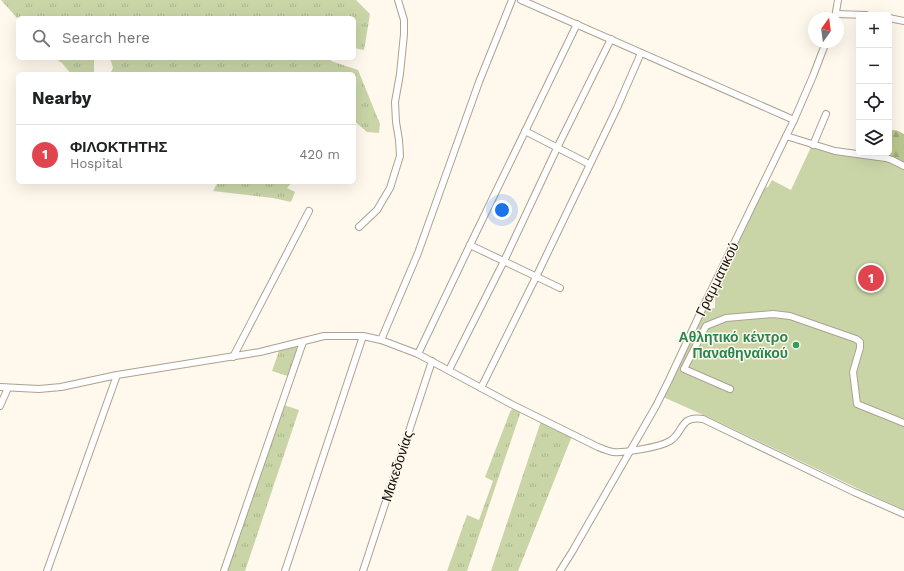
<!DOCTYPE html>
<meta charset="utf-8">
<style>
body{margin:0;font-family:"Work Sans",sans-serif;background:#f6f6f6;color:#202124}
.controls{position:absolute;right:12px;top:12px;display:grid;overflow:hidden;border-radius:6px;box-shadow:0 4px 16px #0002}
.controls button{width:36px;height:36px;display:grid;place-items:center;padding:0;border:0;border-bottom:1px solid #e0e0e0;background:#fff;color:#202124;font:20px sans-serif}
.compass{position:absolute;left:808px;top:12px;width:36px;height:36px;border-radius:50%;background:#fff;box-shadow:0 4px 16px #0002;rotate:14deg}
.you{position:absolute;left:502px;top:210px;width:14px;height:14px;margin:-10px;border:3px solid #fff;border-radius:50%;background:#1a73e8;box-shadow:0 0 0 6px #1a73e833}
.badge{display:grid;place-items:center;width:26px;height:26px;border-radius:50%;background:#db2777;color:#fff;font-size:13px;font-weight:700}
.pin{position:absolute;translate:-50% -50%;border:2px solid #fff;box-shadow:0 1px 4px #0006}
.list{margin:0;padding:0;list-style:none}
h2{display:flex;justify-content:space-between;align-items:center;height:52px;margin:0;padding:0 16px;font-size:17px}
h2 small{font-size:13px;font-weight:400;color:#757577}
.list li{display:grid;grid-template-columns:26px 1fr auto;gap:12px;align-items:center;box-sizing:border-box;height:60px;padding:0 16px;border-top:1px solid #e0e0e0}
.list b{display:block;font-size:15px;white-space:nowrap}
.list p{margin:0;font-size:13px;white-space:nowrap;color:#757577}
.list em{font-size:13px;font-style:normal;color:#757577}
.icon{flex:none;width:22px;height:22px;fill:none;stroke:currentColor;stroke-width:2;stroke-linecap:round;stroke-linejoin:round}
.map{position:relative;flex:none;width:904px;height:571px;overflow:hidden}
.search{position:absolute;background:#fff;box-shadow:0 4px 16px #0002;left:16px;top:16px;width:340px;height:44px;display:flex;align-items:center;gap:10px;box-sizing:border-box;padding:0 14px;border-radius:6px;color:#757577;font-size:15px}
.panel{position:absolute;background:#fff;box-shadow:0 4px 16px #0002;left:16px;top:72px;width:340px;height:112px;border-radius:6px}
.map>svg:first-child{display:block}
</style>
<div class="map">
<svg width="904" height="571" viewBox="0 0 904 571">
<defs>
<pattern id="grass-tufts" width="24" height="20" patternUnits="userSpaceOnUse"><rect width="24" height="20" fill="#c9d5a7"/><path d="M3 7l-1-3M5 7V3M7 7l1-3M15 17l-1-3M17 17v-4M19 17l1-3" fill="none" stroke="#acb68e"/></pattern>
<pattern id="forest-firs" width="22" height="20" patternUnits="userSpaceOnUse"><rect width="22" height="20" fill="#b9c78e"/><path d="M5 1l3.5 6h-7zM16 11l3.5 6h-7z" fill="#9eaa79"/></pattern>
</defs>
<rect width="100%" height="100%" fill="#fff8ed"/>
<g fill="url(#grass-tufts)">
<path d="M1,0H356L370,14L364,50L354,48V18L18,19Z"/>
<path d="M54,58H94V74H71L62,63Z"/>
<path d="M110,58H331V61L358,70L380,124L379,133L367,132L354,121V74H110L113,68Z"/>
<path d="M218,182H292L287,188L295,192L291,202L273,198L213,191Z"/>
<path d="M295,347L298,348L288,376L272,371L279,351Z"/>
<path d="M284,405L299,410L245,571H227Z"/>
<path d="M512,409L521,411L467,571H447L467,515L479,520L493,481L485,477L510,412Z"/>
<path d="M541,421L572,436L518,571H491Z"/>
</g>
<path fill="url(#forest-firs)" d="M889,129L898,131L904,134V164L872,153H889Z"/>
<path fill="#c9d5a7" d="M811,147L888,160L904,169V510C823,473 744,432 663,397L705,309L715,308V295L722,275L763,188L768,187L772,180L791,190Z"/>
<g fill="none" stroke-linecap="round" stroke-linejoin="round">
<defs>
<g id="minor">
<path d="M521,0L794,120"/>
<path d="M837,14L866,15"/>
<path d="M835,18L838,0"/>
<path d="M889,18L904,21"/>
<path d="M525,131L589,164"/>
<path d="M786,136L835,151L886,158L892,160L904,166"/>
<path d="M813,145L826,114"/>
<path d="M359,227L377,210L390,188L400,156L399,140L396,122L395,102L400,74L404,34V20L398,0"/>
<path d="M470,245L577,24"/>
<path d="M381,340L418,253L479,82L512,0"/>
<path d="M418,354L470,245L560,288"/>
<path d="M233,357L309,211"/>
<path d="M449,370L504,261L557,148L611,39"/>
<path d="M0,387L39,389L61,387L117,375L260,352L324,336H363L381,340L418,354L511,404L598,447C603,449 608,451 613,452C625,453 660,447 670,441C684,433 679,415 703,419L854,492L904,514"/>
<path d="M481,388L536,277L617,108L641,53"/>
<path d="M730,389L684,369L706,326L726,318L773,314L790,316L856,339L860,342V348L853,372L857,404L904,423"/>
<path d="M0,406L8,388"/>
<path d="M47,571L117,375"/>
<path d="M224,571L303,342"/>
<path d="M285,571L363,336"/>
<path d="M363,571L432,361"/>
<path d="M560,571L572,552L656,406L669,380L705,303L794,120L813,76L826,42"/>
</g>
</defs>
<use href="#minor" stroke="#ada190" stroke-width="8"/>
<use href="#minor" stroke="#fff" stroke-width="6"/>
</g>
<circle fill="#2e9e5b" stroke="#fff8ed" stroke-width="1.5" cx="796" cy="345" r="4"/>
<g text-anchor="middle" stroke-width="3" stroke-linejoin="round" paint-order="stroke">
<g font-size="14" fill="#120e08" stroke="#fff8ed">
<text transform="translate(717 279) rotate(-64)" y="5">Γραμματικού</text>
<text transform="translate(397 466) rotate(-72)" y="5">Μακεδονίας</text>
</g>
<g font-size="14" font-weight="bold" fill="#27864d" stroke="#fff8ed" text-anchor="end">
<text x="788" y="342">Αθλητικό κέντρο<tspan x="788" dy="16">Παναθηναϊκού</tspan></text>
</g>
</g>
</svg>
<div class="controls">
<button>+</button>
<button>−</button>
<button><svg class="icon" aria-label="locate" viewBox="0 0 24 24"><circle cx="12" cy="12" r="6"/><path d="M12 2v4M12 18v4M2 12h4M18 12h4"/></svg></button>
<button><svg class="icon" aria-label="layers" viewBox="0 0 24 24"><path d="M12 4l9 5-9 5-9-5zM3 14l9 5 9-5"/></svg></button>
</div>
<svg class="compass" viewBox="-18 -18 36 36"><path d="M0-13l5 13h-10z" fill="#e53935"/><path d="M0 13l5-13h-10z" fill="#757577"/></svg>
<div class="you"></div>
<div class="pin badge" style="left:871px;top:278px;background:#e0444e">1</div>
<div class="search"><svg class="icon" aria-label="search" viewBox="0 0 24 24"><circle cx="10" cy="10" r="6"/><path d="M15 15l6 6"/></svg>Search here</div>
<section class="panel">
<h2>Nearby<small></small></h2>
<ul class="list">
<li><span class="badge" style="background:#e0444e">1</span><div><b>ΦΙΛΟΚΤΗΤΗΣ</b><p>Hospital</p></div><em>420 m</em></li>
</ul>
</section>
</div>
